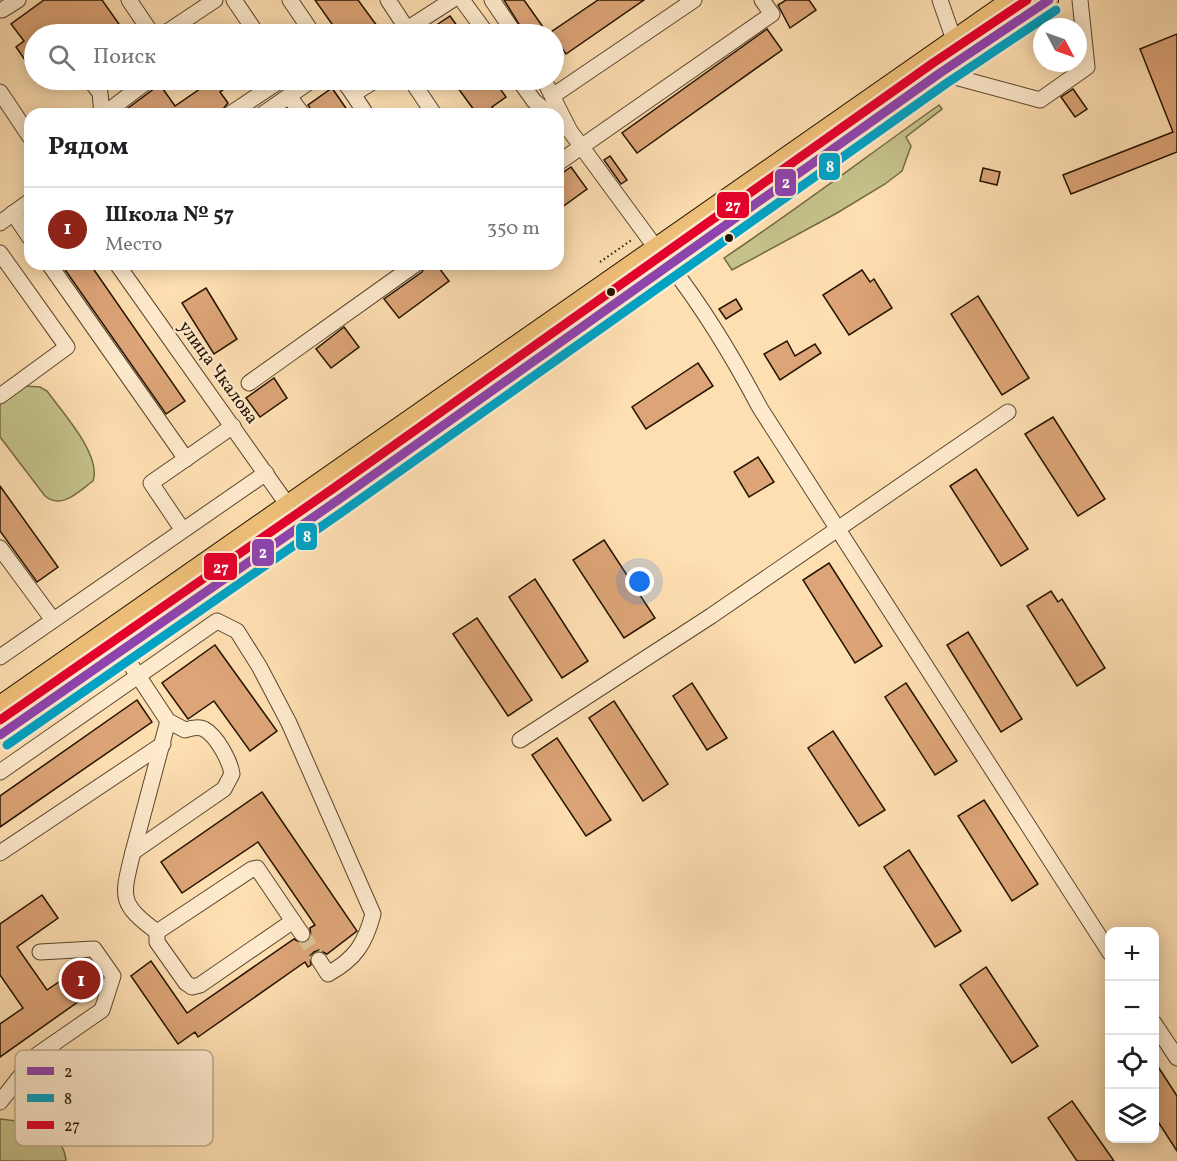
<!DOCTYPE html>
<html lang="ru">
<meta charset="utf-8">
<style>
body{margin:0;font-family:Vollkorn,serif;background:#f6f6f6;color:#202124}
.controls{position:absolute;right:18px;bottom:18px;display:grid;overflow:hidden;border-radius:12px;box-shadow:0 3px 15px #0003}
.controls button{width:54px;height:54px;display:grid;place-items:center;padding:0;border:0;border-bottom:2px solid #e0e0e0;background:#fff;color:#202124;font:30px sans-serif}
.compass{position:absolute;left:1033px;top:18px;width:54px;height:54px;border-radius:50%;background:#fff;box-shadow:0 3px 15px #0003;rotate:131deg}
.you{position:absolute;left:640px;top:582px;width:21px;height:21px;margin:-15px;border:4px solid #fff;border-radius:50%;background:#1a73e8;box-shadow:0 0 0 9px #1a73e833}
.badge{display:grid;place-items:center;width:39px;height:39px;border-radius:50%;background:#8f2418;color:#fff;font-size:20px;font-weight:700}
.pin{position:absolute;translate:-50% -50%;border:3px solid #fff;box-shadow:0 2px 6px #0006}
.list{margin:0;padding:0;list-style:none}
h2{display:flex;justify-content:space-between;align-items:center;height:78px;margin:0;padding:0 24px;font-size:26px}
h2 small{font-size:20px;font-weight:400;color:#757577}
.list li{display:grid;grid-template-columns:39px 1fr auto;gap:18px;align-items:center;box-sizing:border-box;height:84px;padding:0 24px;border-top:2px solid #e0e0e0}
.list b{display:block;font-size:22px;white-space:nowrap}
.list p{margin:0;font-size:20px;white-space:nowrap;color:#757577}
.list em{font-size:20px;font-style:normal;color:#757577}
.icon{flex:none;width:33px;height:33px;fill:none;stroke:currentColor;stroke-width:2;stroke-linecap:round;stroke-linejoin:round}
.map{position:relative;flex:none;width:1177px;height:1161px;overflow:hidden}
.search{position:absolute;background:#fff;box-shadow:0 3px 15px #0003;left:24px;top:24px;width:540px;height:66px;display:flex;align-items:center;gap:15px;box-sizing:border-box;padding:0 21px;border-radius:33px;color:#757577;font-size:22px}
.panel{position:absolute;background:#fff;box-shadow:0 3px 15px #0003;left:24px;top:108px;width:540px;height:162px;border-radius:18px}
.map>svg:first-child{display:block}
</style>
<div class="map">
<svg width="1177" height="1161" viewBox="0 0 1177 1161">
<rect width="100%" height="100%" fill="#fedfb2"/>
<filter id="stains"><feTurbulence type="fractalNoise" baseFrequency=".00333" numOctaves="4"/><feColorMatrix values="0 0 0 0 .2 0 0 0 0 .09 0 0 0 0 .02 0 0 0 .5 -.17"/></filter>
<radialGradient id="worn" r=".72"><stop offset=".6" stop-color="#630" stop-opacity="0"/><stop offset="1" stop-color="#630" stop-opacity=".3"/></radialGradient>
<g fill="#c4c189" stroke="#746a44" stroke-width="1.5">
<path d="M939,105L942,109L906,137L911,146L902,171L885,184L837,213L732,270L724,258C797,209 867,156 939,105Z"/>
<path d="M25,386L40,387L47,391C62,412 102,455 93,481C79,491 62,510 45,496L0,437V404Z"/>
<path d="M0,1119C25,1121 64,1130 66,1161H0Z"/>
</g>
<g fill="#dca477" stroke="#241300" stroke-width="1.5">
<path d="M44,0H102L126,34H80L74,26L63,34H34V73L16,47L24,41L11,24Z"/>
<path d="M315,0H358L383,34H339Z"/>
<path d="M504,0H524L548,34H525Z"/>
<path d="M598,0H644L566,54L551,32Z"/>
<path d="M786,0H809L816,10L790,28L778,5Z"/>
<path d="M450,16L463,34H423Z"/>
<path d="M767,29L782,50L637,153L622,133Z"/>
<path d="M1177,34V152L1071,194L1063,175L1173,132L1140,49Z"/>
<path d="M213,80H237L220,92L228,103L219,114H127L124,111L155,88L158,82L175,106Z"/>
<path d="M452,80H494L506,97L492,107L497,114H477Z"/>
<path d="M332,88L350,114H314L308,105Z"/>
<path d="M1073,89L1087,109L1075,117L1061,97Z"/>
<path d="M610,156L627,180L621,184L604,160Z"/>
<path d="M571,167L587,189L558,210V176Z"/>
<path d="M983,168L1000,172L997,185L980,181Z"/>
<path d="M61,264H90L185,401L166,414Z"/>
<path d="M426,264H436L449,281L399,318L384,299L422,272Z"/>
<path d="M862,270L870,282L874,279L892,308L849,335L823,295Z"/>
<path d="M206,288L237,339L214,354L182,303Z"/>
<path d="M978,296L1029,378L1002,395L951,314Z"/>
<path d="M736,299L742,309L726,319L719,309Z"/>
<path d="M344,327L359,347L331,368L316,349Z"/>
<path d="M787,341L795,356L815,344L821,353L780,380L764,354Z"/>
<path d="M698,363L713,386L646,429L632,407Z"/>
<path d="M274,378L287,398L260,417L246,398Z"/>
<path d="M1053,417L1105,499L1078,516L1025,434Z"/>
<path d="M758,457L774,482L749,497L734,472Z"/>
<path d="M976,469L1028,549L1001,566L950,486Z"/>
<path d="M0,486L58,567L37,582L0,531Z"/>
<path d="M604,540L655,618L624,638L573,560Z"/>
<path d="M829,563L882,646L855,663L803,580Z"/>
<path d="M535,579L588,661L562,678L509,597Z"/>
<path d="M1051,591L1058,602L1062,599L1105,668L1077,686L1027,606Z"/>
<path d="M477,618L532,700L508,716L453,634Z"/>
<path d="M968,632L1022,719L1001,732L947,645Z"/>
<path d="M215,645L277,731L250,751L214,701L188,719L162,683Z"/>
<path d="M692,683L727,738L707,750L673,696Z"/>
<path d="M906,683L957,761L935,775L885,697Z"/>
<path d="M137,700L152,722L0,827V796Z"/>
<path d="M614,701L668,784L643,801L589,718Z"/>
<path d="M833,731L885,810L859,826L808,748Z"/>
<path d="M557,738L611,820L586,836L532,755Z"/>
<path d="M262,792L357,931L327,954L319,950L314,952L310,956L311,965L308,967L305,962L198,1037L195,1032L178,1044L131,976L151,961L187,1013L294,939L303,944L311,938L310,928L315,925L258,842L182,893L161,862Z"/>
<path d="M984,800L1038,884L1012,901L958,816Z"/>
<path d="M909,850L961,931L935,947L884,867Z"/>
<path d="M42,895L58,918L17,947L47,990L88,962L101,981L99,987L0,1057V1024L23,1008L0,975V924Z"/>
<path d="M986,967L1038,1046L1012,1063L960,985Z"/>
<path d="M1155,1062L1177,1096V1151L1155,1117Z"/>
<path d="M1072,1101L1114,1161H1077L1048,1118Z"/>
</g>
<g fill="none" stroke-linecap="round" stroke-linejoin="round">
<path stroke="#ddc097" stroke-width="15" stroke-dasharray="15 8" stroke-linecap="butt" d="M302,934L319,960"/>
<defs>
<g id="minor">
<path d="M129,0L152,34"/>
<path d="M234,0L257,34"/>
<path d="M290,0L313,34"/>
<path d="M388,0L407,29"/>
<path d="M462,0L487,34"/>
<path d="M492,0L515,34"/>
<path d="M940,0L953,37"/>
<path d="M2,10L18,0"/>
<path d="M164,34L215,0"/>
<path d="M406,34L407,29L452,0"/>
<path d="M940,73L1040,100L1087,67L1080,0"/>
<path d="M90,80L100,93L102,114"/>
<path d="M343,80L353,94L376,80"/>
<path d="M411,80L434,114"/>
<path d="M519,80L534,101L550,114"/>
<path d="M544,80L570,131L656,248"/>
<path d="M0,92L30,137"/>
<path d="M353,94L366,114"/>
<path d="M554,95L694,0"/>
<path d="M289,96L302,114"/>
<path d="M104,114L149,80"/>
<path d="M230,114L281,80"/>
<path d="M263,114L312,80"/>
<path d="M558,163L772,14L762,0"/>
<path d="M13,213L30,238"/>
<path d="M0,223L30,201"/>
<path d="M0,253L67,347L0,396"/>
<path d="M49,264L186,459"/>
<path d="M117,264L287,504"/>
<path d="M669,264C705,310 733,357 760,408L1110,953"/>
<path d="M249,383L416,264"/>
<path d="M182,529L151,483L233,426"/>
<path d="M0,548L53,620"/>
<path d="M121,650L168,721L185,730C191,728 198,726 204,729C217,736 230,761 232,774L224,789L133,852C122,897 118,903 157,932L252,869L257,868L293,921L200,985L192,987L186,983L157,942V932"/>
<path d="M0,657L266,473"/>
<path d="M520,740L711,616L1008,412"/>
<path d="M0,772L217,621L237,631L259,666L289,723L373,914C365,944 355,959 328,974L319,960"/>
<path d="M133,852L168,721"/>
<path d="M0,853L163,744"/>
<path d="M293,921L302,934"/>
<path d="M1154,1023L1177,1058"/>
<path d="M0,1102L37,1055L102,1010L113,976L94,949L40,952"/>
</g>
<g id="major">
<path d="M0,705L1010,0"/>
<path d="M0,735L338,500L940,73L1049,0"/>
</g>
</defs>
<use href="#minor" stroke="#5a462c" stroke-width="17"/>
<use href="#major" stroke="#241300" stroke-width="20"/>
<path stroke="#241300" stroke-width="2" stroke-dasharray="1.5 3" stroke-linecap="butt" d="M600,262L633,239"/>
<use href="#minor" stroke="#feeacd" stroke-width="15"/>
<use href="#major" stroke="#efc079" stroke-width="18"/>
<defs>
<path id="bus-1" d="M0,735L338,500L940,73L1049,0"/>
<path id="bus-2" d="M7,745L345,510L947,83L1056,10"/>
<path id="bus-3" d="M0,720L331,490L933,63L1027,0"/>
</defs>
<use href="#bus-1" stroke="#feeacd" stroke-width="14"/>
<use href="#bus-2" stroke="#feeacd" stroke-width="14"/>
<use href="#bus-3" stroke="#feeacd" stroke-width="14"/>
<use href="#bus-1" stroke="#8e44ad" stroke-width="9"/>
<use href="#bus-2" stroke="#02a2c4" stroke-width="9"/>
<use href="#bus-3" stroke="#e4002b" stroke-width="9"/>
</g>
<g fill="#241300" stroke="#feeacd" stroke-width="2">
<circle cx="729" cy="238" r="5"/>
<circle cx="611" cy="292" r="5"/>
</g>
<g text-anchor="middle" stroke-width="4.5" stroke-linejoin="round" paint-order="stroke">
<g font-size="18" fill="#241300" stroke="#feeacd">
<text transform="translate(219 372) rotate(54)" y="6">улица Чкалова</text>
</g>
</g>
<rect x="15" y="1050" width="198" height="96" rx="9" fill="#feeacd" stroke="#bdaa90" stroke-width="1.5"/>
<rect x="27" y="1067" width="27" height="8" fill="#8e44ad"/>
<rect x="27" y="1094" width="27" height="8" fill="#02a2c4"/>
<rect x="27" y="1121" width="27" height="8" fill="#e4002b"/>
<g font-size="16" fill="#241300">
<text x="64" y="1077">2</text>
<text x="64" y="1104">8</text>
<text x="64" y="1131">27</text>
</g>
<g stroke="#feeacd" stroke-width="2">
<rect x="818" y="152" width="23" height="29" rx="6" fill="#02a2c4"/>
<rect x="774" y="168" width="23" height="29" rx="6" fill="#8e44ad"/>
<rect x="716" y="191" width="34" height="28" rx="6" fill="#e4002b"/>
<rect x="295" y="522" width="23" height="29" rx="6" fill="#02a2c4"/>
<rect x="251" y="538" width="24" height="29" rx="6" fill="#8e44ad"/>
<rect x="203" y="552" width="35" height="29" rx="6" fill="#e4002b"/>
</g>
<g font-size="16" text-anchor="middle" font-weight="bold" fill="#fff">
<text x="830" y="172">8</text>
<text x="786" y="188">2</text>
<text x="733" y="211">27</text>
<text x="307" y="542">8</text>
<text x="263" y="558">2</text>
<text x="221" y="573">27</text>
</g>
<rect width="100%" height="100%" filter="url(#stains)"/>
<rect width="100%" height="100%" fill="url(#worn)"/>
</svg>
<div class="controls">
<button>+</button>
<button>−</button>
<button><svg class="icon" aria-label="locate" viewBox="0 0 24 24"><circle cx="12" cy="12" r="6"/><path d="M12 2v4M12 18v4M2 12h4M18 12h4"/></svg></button>
<button><svg class="icon" aria-label="layers" viewBox="0 0 24 24"><path d="M12 4l9 5-9 5-9-5zM3 14l9 5 9-5"/></svg></button>
</div>
<svg class="compass" viewBox="-18 -18 36 36"><path d="M0-13l5 13h-10z" fill="#e53935"/><path d="M0 13l5-13h-10z" fill="#757577"/></svg>
<div class="you"></div>
<div class="pin badge" style="left:81px;top:980px">1</div>
<div class="search"><svg class="icon" aria-label="search" viewBox="0 0 24 24"><circle cx="10" cy="10" r="6"/><path d="M15 15l6 6"/></svg>Поиск</div>
<section class="panel">
<h2>Рядом<small></small></h2>
<ul class="list">
<li><span class="badge">1</span><div><b>Школа № 57</b><p>Место</p></div><em>350 m</em></li>
</ul>
</section>
</div>
